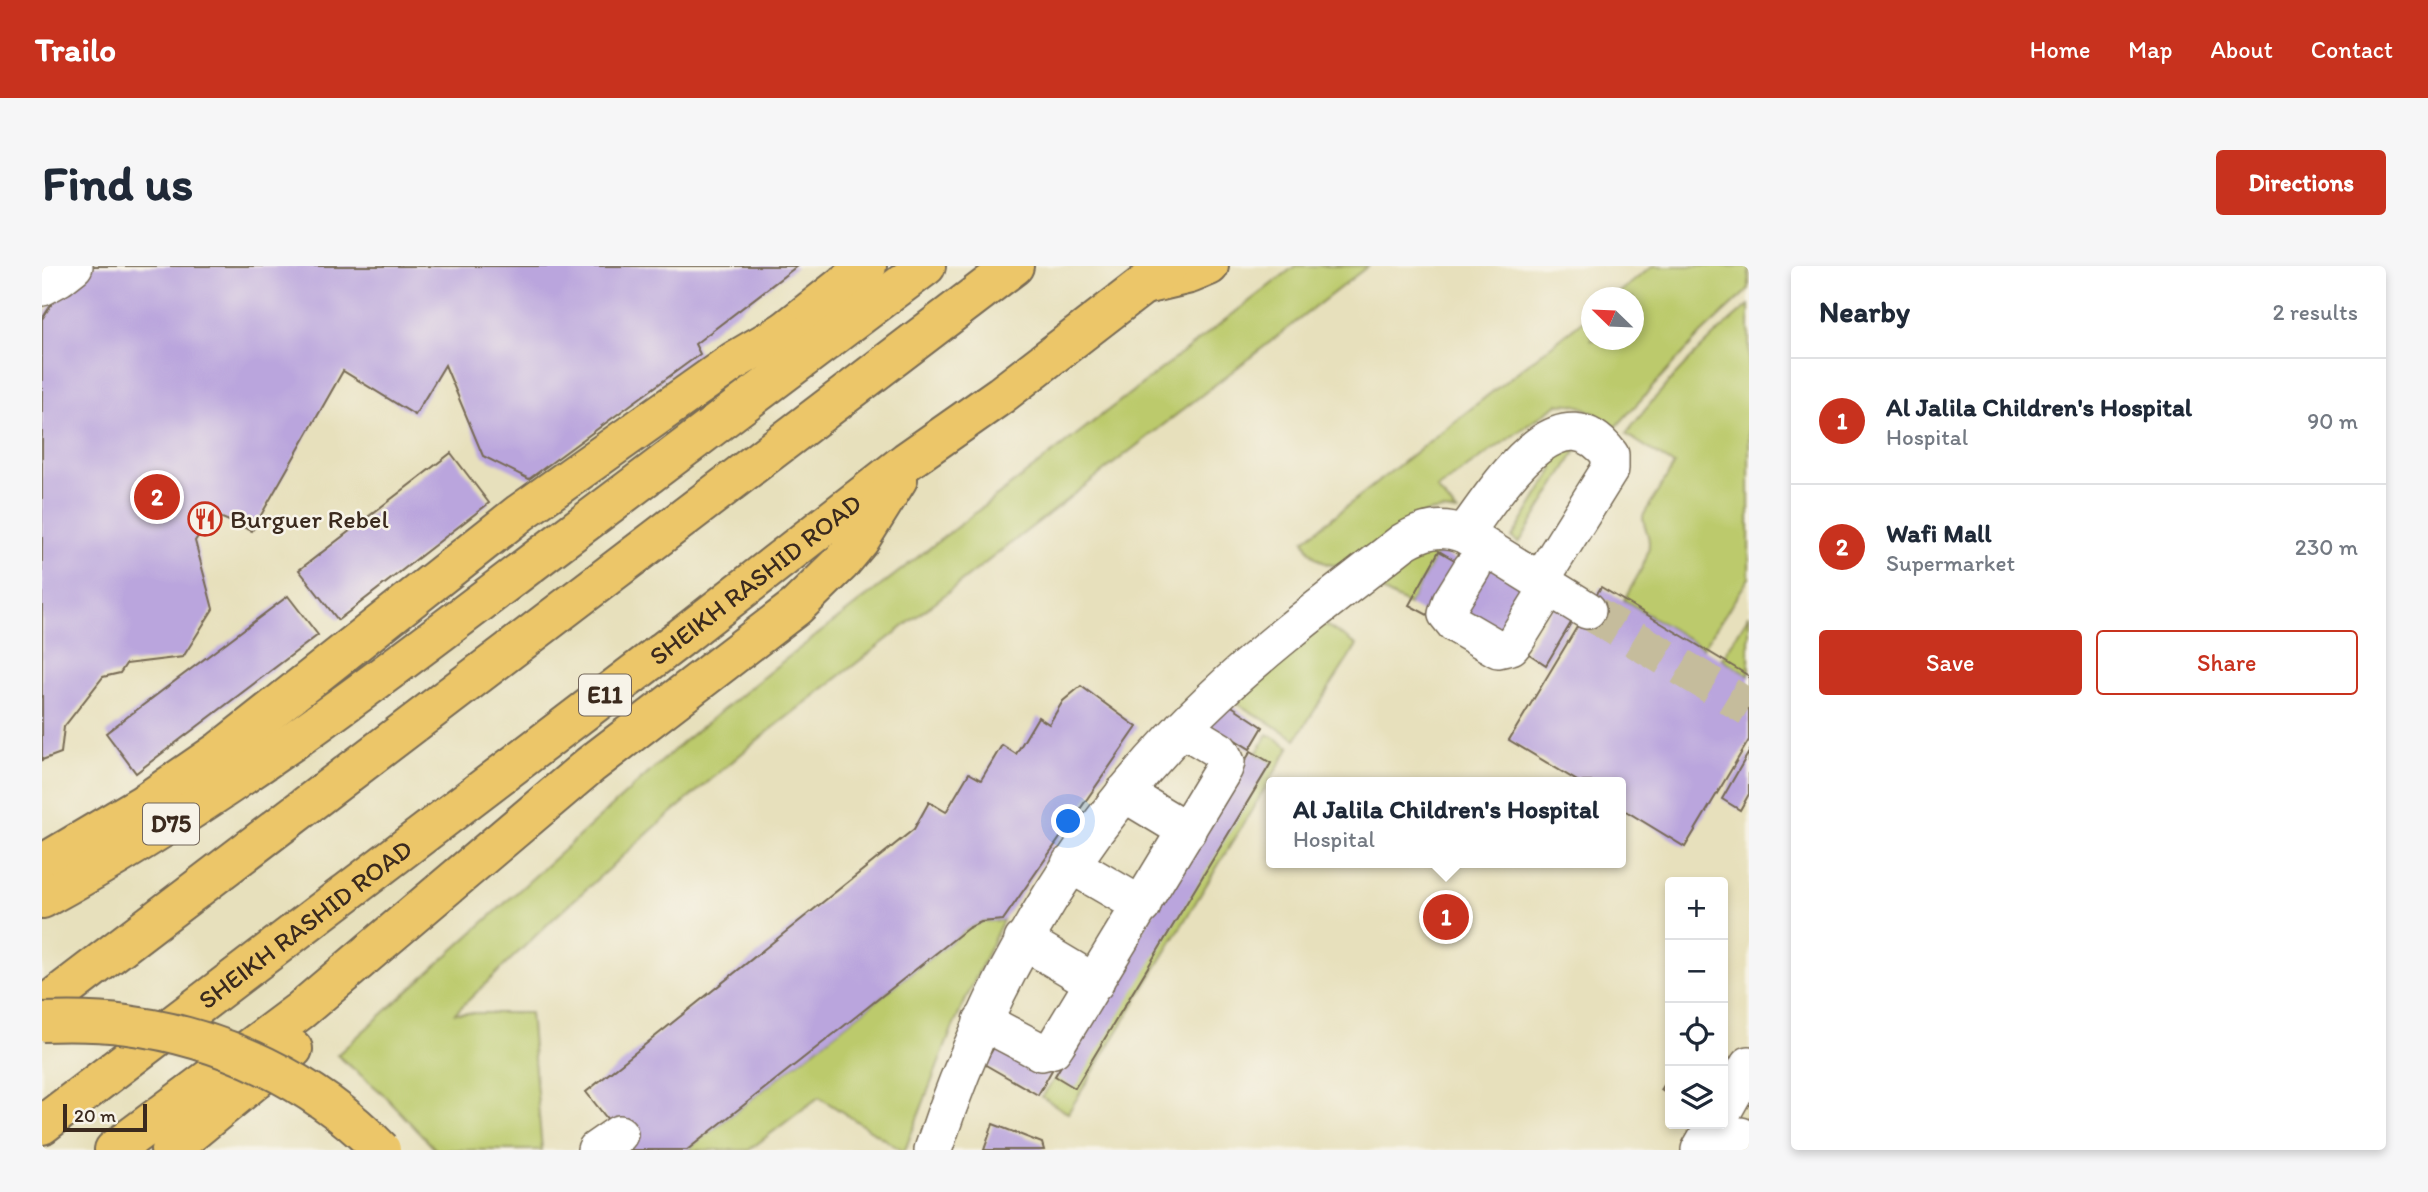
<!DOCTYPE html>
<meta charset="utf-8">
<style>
body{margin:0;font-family:Itim,sans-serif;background:#f6f6f7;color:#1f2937}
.controls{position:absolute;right:21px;bottom:21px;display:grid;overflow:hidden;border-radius:7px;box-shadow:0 4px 10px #0003}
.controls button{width:63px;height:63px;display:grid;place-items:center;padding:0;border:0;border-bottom:2px solid #e0e1e3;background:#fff;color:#1f2937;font:35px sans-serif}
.compass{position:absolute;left:1539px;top:21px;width:63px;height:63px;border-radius:50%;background:#fff;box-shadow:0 4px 10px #0003;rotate:293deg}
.scale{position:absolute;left:21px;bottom:18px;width:84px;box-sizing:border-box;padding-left:7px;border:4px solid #3b2a1e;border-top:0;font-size:19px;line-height:24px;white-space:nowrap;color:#3b2a1e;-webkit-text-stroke:5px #f7f3e8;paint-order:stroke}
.you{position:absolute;left:1027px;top:556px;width:24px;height:24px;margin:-18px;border:5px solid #fff;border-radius:50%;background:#1a73e8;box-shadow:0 0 0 10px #1a73e833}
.badge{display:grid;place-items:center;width:46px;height:46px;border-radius:50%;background:#c8321e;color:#fff;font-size:23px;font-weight:700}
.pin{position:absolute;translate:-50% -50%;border:4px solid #fff;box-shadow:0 2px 7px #0006}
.popup{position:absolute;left:1224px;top:511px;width:360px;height:91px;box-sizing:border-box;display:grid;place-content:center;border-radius:7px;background:#fff;filter:drop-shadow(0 2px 5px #0005);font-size:23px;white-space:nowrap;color:#747a83}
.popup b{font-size:26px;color:#1f2937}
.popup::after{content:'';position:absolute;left:50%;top:100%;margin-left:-14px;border:14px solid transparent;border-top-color:#fff}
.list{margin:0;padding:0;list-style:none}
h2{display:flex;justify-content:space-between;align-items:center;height:91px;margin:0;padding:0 28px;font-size:30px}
h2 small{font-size:23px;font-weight:400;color:#747a83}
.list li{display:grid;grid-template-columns:46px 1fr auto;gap:21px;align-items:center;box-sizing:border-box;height:126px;padding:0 28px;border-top:2px solid #e0e1e3}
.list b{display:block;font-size:26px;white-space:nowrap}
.list p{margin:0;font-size:23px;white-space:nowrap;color:#747a83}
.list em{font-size:23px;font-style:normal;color:#747a83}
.actions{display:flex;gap:14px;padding:21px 28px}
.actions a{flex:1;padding:16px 0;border:2px solid #c8321e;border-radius:7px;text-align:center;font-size:24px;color:#c8321e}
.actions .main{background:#c8321e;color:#fff}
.icon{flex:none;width:38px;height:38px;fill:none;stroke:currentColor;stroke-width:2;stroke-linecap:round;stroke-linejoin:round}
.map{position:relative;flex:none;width:1707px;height:884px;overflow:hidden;border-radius:7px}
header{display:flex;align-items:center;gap:42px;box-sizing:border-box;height:98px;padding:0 35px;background:#c8321e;color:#fff}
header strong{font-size:33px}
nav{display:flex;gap:38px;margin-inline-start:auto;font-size:24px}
.intro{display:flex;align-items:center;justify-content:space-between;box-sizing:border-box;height:168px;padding:0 42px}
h1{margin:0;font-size:49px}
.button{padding:18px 32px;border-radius:7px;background:#c8321e;color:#fff;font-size:24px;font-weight:700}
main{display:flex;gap:42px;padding:0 42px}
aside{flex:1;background:#fff;border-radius:7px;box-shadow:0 4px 10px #0003}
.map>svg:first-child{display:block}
</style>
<header>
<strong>Trailo</strong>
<nav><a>Home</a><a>Map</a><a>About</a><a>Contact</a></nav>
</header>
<div class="intro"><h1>Find us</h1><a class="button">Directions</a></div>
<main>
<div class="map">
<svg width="1707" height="884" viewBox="0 0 1707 884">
<rect width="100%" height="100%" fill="#f7f3e8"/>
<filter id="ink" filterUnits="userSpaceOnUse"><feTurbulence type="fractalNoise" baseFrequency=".0143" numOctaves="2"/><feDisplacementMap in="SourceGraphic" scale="14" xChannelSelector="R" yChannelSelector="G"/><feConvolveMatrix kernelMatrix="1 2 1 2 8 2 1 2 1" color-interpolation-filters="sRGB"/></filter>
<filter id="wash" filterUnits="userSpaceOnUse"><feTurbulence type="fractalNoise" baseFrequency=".00686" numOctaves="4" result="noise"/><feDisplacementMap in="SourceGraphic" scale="28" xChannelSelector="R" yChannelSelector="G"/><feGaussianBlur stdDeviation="1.57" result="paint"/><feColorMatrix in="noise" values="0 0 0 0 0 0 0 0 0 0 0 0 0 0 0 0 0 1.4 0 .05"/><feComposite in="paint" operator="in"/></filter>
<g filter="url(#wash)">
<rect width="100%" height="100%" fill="#e7e0bc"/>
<g fill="#bcca6c" stroke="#7c7a45" stroke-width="2">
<path d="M1253,0H1326L718,472L613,561L511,653L413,747H488L500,884H394L340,827L295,789L641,476L736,399Z"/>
<path d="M1611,0H1707V23L1659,68L1574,161C1555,150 1539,134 1516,138L1395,223L1415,246L1402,244L1386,246L1310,298C1288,303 1271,296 1262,274L1549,48V74H1591V32L1571,31Z"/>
<path d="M1707,39V312L1661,382L1582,334C1590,318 1607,296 1607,277C1607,267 1601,260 1601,250L1632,199L1584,168C1620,121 1661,77 1707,39Z"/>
<path d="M1536,182L1477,277L1470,272L1512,203L1495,192Z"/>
<path d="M1393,282L1397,285L1367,339L1338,324L1367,299Z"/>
<path d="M1707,349V410L1680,393Z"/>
<path d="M1282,358L1315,379L1254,473L1191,435Z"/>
<path d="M1226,468L1248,481L1026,847L1000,831L1229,497L1214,488Z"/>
<path d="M961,654L910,763L863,884H859L777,831L707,884H645L926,662L939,656Z"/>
</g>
<g id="blocks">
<g fill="#baa5dd">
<path d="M34,0H755L653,78L658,88L487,213L441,190L403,99L373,149L301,105L210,265L171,248L153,275L171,343L141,391L84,398L78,407L61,411L22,461L19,487L0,494V53Z"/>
<path d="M409,187L447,237L296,354L257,304Z"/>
<path d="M1397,285L1421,299L1391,352L1367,339Z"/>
<path d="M1448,301L1493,328L1466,374L1421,348Z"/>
<path d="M1559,321L1707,410V474L1643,581L1579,542V516H1537L1467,474Z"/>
<path d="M246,330L276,369L94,507L64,467Z"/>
<path d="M1513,338L1533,350L1504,399L1484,386Z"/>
<path d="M1039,420L1095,461L961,654L939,656L926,662L645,884H579L585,878L544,826L872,563L887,536L904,546L927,507L939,514L960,479L974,488L996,451L1007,458L1021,435Z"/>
<path d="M1188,439L1221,461L1208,483L1166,457Z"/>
<path d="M1209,485L1229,497L1033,822L1013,810Z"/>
<path d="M1707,486V528L1698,544L1680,533Z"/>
<path d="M957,773L1010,804L996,829L942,798Z"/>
<path d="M1628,810V830L1619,824Z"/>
<path d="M951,858L1000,877L1002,884H942Z"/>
</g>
</g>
</g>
<g filter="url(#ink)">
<use href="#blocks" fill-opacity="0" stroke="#776a55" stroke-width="2"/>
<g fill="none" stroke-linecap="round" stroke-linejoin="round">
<path stroke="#c5bc9c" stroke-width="37" stroke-dasharray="37 18" stroke-linecap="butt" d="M1545,344L1707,442"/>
<defs>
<g id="minor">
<path d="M0,21L18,11L32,0"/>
<path d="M1422,268C1452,229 1516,119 1568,189V203L1498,315"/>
<path d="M1430,302L1409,336L1405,348L1413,358L1456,383L1469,380L1474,374L1507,321"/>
<path d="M1082,527L1145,565"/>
<path d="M1028,598L1100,640"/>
<path d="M981,674L1053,717"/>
<path d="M940,755L999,786L1011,783L1015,777L1182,502L1184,496L1178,485L1140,462"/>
<path d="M1682,843L1707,799"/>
<path d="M554,884L577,868"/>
<path d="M891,884C948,711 1040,555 1173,430C1232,374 1298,326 1361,276C1382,263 1399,260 1422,268L1545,344"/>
<path d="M1658,884L1673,858"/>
<path d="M1691,884L1699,870"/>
</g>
<g id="highway">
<path d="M1102,19L1148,8L1167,0"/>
<path d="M726,83L743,65L825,0"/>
<path d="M0,598L101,538L179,484L478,247L692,95L743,65"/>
<path d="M0,633C175,538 333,417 491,296C622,197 753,99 884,0"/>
<path d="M0,741L972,0"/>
<path id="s1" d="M0,859L637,373L865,195L959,129L1126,0"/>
<path d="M72,884L259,744L548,499L754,341L798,298L818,274L856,213"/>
<path d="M128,884L251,783"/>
</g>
</defs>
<use href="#minor" stroke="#776a55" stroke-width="40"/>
<use href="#highway" stroke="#776a55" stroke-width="42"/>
<use href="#minor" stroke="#fff" stroke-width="37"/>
<use href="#highway" stroke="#ecc669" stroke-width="38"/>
<defs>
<path id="highway-bridge" d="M0,756C28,755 57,755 85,759C179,771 273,815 339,884"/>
</defs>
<use href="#highway-bridge" stroke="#776a55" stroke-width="42" stroke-linecap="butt"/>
<use href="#highway-bridge" stroke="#ecc669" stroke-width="38"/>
</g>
</g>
<defs>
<symbol id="restaurant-ring" viewBox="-11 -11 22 22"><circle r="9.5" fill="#f7f3e8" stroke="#c8321e" stroke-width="1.5"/><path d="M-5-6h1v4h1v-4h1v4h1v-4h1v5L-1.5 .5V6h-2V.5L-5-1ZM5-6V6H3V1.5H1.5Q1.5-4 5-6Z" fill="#c8321e"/></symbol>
</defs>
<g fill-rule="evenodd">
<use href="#restaurant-ring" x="144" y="234" width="38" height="38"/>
</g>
<g text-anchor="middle" stroke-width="5" stroke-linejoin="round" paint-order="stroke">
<g fill="#f7f3e8" stroke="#73665b" stroke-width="2">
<rect x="537" y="408.5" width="52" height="41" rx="5"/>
<rect x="101" y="537.5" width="56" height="41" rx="5"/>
</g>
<g font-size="24" font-weight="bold" fill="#3b2a1e">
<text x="563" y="437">E11</text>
<text x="129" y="566">D75</text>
</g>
<g font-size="26" fill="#3b2a1e" stroke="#f7f3e8" text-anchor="start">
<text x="188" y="262">Burguer Rebel</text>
</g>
<g font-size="26" fill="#3b2a1e" stroke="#f7f3e8">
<text dy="9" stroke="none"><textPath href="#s1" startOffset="898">SHEIKH RASHID ROAD</textPath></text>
<text dy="9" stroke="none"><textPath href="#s1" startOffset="331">SHEIKH RASHID ROAD</textPath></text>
</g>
</g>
</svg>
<div class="controls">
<button>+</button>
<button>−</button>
<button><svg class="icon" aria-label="locate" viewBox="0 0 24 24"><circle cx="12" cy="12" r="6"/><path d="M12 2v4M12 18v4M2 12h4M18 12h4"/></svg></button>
<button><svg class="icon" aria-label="layers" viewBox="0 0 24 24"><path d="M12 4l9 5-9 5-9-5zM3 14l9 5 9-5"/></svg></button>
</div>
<svg class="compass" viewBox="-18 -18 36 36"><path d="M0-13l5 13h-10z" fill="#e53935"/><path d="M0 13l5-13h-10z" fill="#747a83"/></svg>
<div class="scale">20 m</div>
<div class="you"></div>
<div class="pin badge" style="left:1404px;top:651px">1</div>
<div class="popup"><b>Al Jalila Children's Hospital</b>Hospital</div>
<div class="pin badge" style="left:115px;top:231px">2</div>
</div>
<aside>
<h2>Nearby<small>2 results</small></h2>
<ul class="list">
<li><span class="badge">1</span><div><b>Al Jalila Children's Hospital</b><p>Hospital</p></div><em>90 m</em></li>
<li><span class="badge">2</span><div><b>Wafi Mall</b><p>Supermarket</p></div><em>230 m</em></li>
</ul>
<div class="actions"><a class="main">Save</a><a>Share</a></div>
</aside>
</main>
